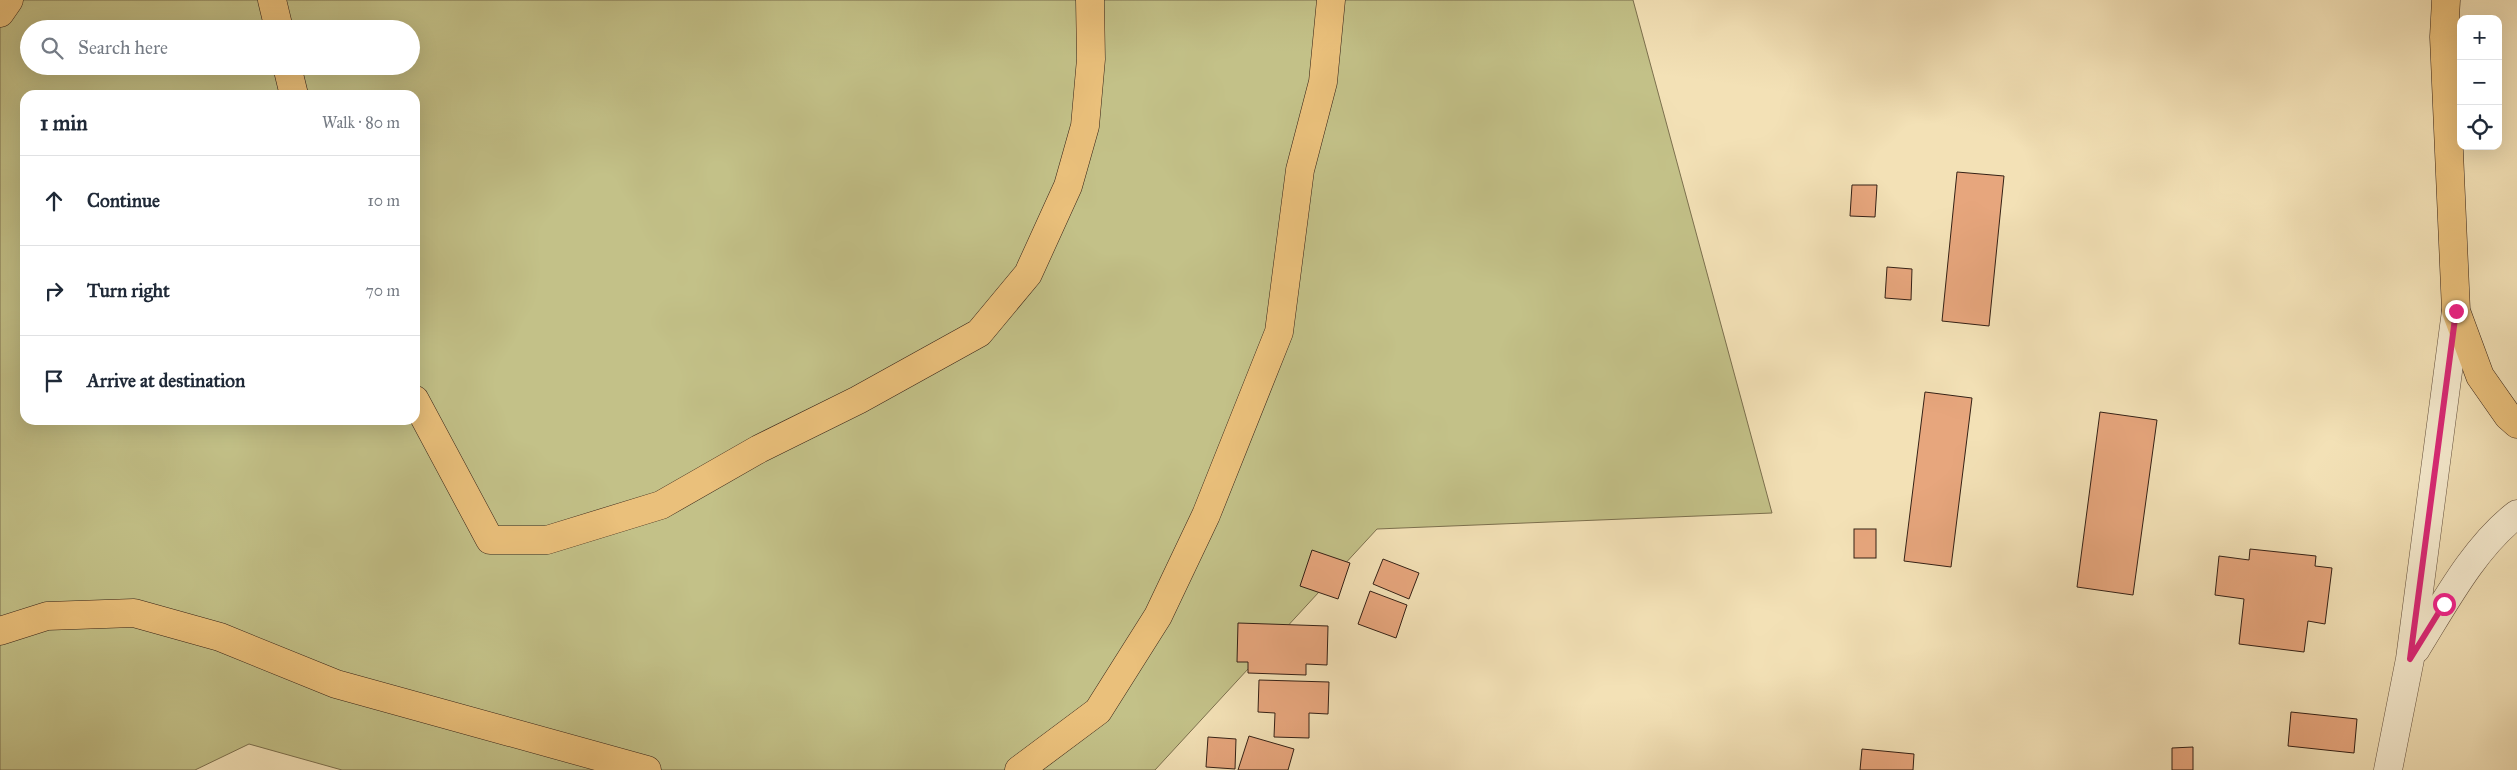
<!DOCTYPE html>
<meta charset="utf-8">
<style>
body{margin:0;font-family:"IM FELL Great Primer",serif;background:#f6f6f7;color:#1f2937}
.controls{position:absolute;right:15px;top:15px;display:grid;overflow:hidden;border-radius:10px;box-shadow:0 5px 20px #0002}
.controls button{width:45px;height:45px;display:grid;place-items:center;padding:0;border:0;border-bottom:1px solid #e0e1e3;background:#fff;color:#1f2937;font:25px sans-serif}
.stop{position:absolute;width:15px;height:15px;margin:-11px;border:4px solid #db2777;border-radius:50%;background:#fff}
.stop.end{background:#db2777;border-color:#fff;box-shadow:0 1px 5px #0008}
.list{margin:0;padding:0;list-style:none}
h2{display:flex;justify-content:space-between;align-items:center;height:65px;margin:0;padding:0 20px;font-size:21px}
h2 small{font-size:16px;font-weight:400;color:#747a83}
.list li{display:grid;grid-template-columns:32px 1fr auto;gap:15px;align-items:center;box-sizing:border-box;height:90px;padding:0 20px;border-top:1px solid #e0e1e3}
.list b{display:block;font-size:19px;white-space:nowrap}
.list em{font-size:16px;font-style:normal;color:#747a83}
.icon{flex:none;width:28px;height:28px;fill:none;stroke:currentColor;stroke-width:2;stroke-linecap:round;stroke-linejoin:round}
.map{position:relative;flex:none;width:2517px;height:770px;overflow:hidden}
.search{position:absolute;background:#fff;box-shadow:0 5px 20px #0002;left:20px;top:20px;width:400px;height:55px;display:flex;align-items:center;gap:12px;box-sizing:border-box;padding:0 18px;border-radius:28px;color:#747a83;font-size:19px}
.panel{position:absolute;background:#fff;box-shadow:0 5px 20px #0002;left:20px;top:90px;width:400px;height:335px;border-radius:15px}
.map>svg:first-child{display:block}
</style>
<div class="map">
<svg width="2517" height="770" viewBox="0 0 2517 770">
<rect width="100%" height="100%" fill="#f3e1b6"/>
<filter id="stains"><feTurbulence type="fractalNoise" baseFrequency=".004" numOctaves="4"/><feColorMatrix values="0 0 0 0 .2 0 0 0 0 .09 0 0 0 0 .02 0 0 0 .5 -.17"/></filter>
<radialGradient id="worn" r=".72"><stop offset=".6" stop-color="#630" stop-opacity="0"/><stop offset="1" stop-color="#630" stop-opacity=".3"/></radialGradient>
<path fill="#c3c188" stroke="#7c704e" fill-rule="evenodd" d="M0,0H1633L1772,513L1377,529L1155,770H342L249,744L195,770H0ZM29,29H411V66H29ZM25,95H415V420H25Z"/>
<g fill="#e7a67d" stroke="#342015">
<path d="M1957,172L2004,176L1989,326L1942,321Z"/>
<path d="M1852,185H1877L1875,217L1850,216Z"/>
<path d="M1887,267L1912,269L1911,300L1885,298Z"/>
<path d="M1925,392L1972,398L1951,567L1904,561Z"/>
<path d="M2100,412L2157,420L2133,595L2077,587Z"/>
<rect x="1854" y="529" width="22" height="29"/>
<path d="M2250,549L2316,556L2315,566L2332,568L2325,624L2308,621L2304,652L2239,644L2244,599L2215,595L2219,556L2249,560Z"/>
<path d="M1312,550L1350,563L1338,599L1300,586Z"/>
<path d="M1383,559L1419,573L1409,599L1373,584Z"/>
<path d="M1370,591L1407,605L1396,638L1358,624Z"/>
<path d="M1238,623L1328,626L1327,665L1306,664V675L1248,673V662H1237Z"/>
<path d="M1259,680L1329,682L1328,714L1309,713V738L1274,737L1275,713L1258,712Z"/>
<path d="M2291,712L2357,719L2354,753L2288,746Z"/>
<path d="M1249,736L1294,749L1288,770H1238Z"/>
<path d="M1208,737L1236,739L1235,769L1206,767Z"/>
<path d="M2193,747V770H2172V748Z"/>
<path d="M1862,749L1914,754L1913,770H1860Z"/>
</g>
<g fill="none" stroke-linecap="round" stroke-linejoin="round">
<defs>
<g id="minor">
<path d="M2416,649C2444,604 2474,547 2517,514"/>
<path d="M2388,770L2410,659L2456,311"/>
</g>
<g id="highway">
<path d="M272,0L279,29"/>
<path d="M2446,0L2444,37L2456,311L2480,376L2508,416L2517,424"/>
<path d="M0,13L9,0"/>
<path d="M287,66L294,95"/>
<path d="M415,400L490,540H547L661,505L759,449L858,400L979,333L1028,274L1068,186L1085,126L1091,59L1090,0"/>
<path d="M0,631L47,616L134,613L220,637L336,684L647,770"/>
<path d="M1019,770L1098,711L1158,616L1206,515L1279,332L1300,170L1323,82L1331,0"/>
</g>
</defs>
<use href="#minor" stroke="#64503d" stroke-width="29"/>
<use href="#highway" stroke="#342015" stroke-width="29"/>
<use href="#minor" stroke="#f7ecd0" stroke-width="28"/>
<use href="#highway" stroke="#eac07b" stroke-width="28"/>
</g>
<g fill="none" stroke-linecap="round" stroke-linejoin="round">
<path stroke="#db2777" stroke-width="6" d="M2444,604L2410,659L2456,311"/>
</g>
<rect width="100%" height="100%" filter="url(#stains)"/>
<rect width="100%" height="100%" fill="url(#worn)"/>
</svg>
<div class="controls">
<button>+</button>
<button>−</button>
<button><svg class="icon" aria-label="locate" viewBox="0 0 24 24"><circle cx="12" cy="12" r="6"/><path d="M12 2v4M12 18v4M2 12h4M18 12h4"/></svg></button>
</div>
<div class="stop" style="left:2444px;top:604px"></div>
<div class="stop end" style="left:2456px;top:311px"></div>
<div class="search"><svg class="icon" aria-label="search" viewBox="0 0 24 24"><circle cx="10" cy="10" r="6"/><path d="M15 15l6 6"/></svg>Search here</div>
<section class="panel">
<h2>1 min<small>Walk · 80 m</small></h2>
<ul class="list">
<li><svg class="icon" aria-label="ahead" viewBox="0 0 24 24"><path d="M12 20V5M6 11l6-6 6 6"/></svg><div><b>Continue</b></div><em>10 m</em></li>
<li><svg class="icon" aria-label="right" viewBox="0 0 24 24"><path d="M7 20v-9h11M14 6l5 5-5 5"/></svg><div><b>Turn right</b></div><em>70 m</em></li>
<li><svg class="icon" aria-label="arrive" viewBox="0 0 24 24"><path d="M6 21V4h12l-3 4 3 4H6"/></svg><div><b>Arrive at destination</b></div></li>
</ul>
</section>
</div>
